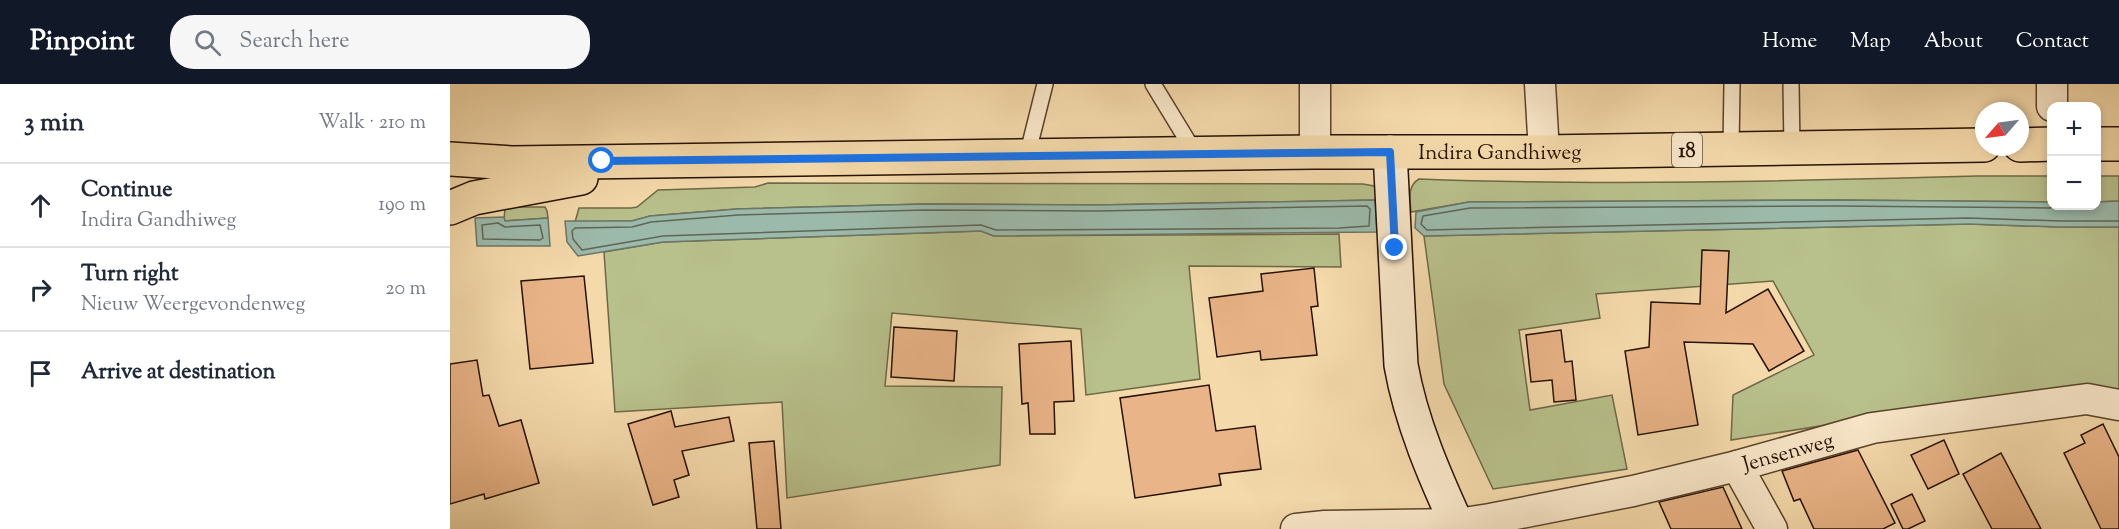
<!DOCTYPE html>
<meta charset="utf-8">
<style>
body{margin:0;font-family:"Sorts Mill Goudy",serif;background:#f6f6f7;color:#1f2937}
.controls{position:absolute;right:18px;top:18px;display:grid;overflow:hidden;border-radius:12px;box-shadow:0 3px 9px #0003}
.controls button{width:54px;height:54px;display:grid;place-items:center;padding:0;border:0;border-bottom:2px solid #e0e1e3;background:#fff;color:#1f2937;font:30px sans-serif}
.compass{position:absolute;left:1525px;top:18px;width:54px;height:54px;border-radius:50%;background:#fff;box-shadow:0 3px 9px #0003;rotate:242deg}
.stop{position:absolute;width:18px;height:18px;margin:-14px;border:4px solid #1a73e8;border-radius:50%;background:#fff}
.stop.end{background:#1a73e8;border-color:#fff;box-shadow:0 2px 6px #0008}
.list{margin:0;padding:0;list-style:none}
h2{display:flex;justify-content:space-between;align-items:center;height:78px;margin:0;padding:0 24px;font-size:26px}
h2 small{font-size:20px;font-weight:400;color:#747a83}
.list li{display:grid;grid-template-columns:39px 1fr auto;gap:18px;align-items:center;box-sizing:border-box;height:84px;padding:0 24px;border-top:2px solid #e0e1e3}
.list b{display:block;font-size:22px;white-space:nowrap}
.list p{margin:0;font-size:20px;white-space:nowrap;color:#747a83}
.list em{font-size:20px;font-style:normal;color:#747a83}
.icon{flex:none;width:33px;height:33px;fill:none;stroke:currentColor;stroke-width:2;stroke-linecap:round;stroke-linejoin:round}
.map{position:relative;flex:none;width:1669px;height:445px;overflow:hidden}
header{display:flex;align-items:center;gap:36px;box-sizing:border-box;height:84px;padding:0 30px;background:#111827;color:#fff}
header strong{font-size:28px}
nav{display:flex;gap:33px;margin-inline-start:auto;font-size:21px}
.search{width:420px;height:54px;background:#f6f6f7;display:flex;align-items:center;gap:15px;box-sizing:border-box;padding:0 21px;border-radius:24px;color:#747a83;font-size:22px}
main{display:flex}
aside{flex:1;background:#fff}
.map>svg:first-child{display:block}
</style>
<header>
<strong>Pinpoint</strong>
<div class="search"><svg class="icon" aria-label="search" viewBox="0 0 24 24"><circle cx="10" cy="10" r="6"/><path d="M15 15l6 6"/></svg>Search here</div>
<nav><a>Home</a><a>Map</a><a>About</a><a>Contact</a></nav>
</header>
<main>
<aside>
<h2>3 min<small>Walk · 210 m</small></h2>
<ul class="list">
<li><svg class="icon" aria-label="ahead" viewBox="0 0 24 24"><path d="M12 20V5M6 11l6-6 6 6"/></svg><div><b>Continue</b><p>Indira Gandhiweg</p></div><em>190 m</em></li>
<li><svg class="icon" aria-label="right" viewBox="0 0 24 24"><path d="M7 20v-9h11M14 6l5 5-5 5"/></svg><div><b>Turn right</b><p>Nieuw Weergevondenweg</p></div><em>20 m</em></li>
<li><svg class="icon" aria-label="arrive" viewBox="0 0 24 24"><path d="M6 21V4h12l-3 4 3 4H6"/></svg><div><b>Arrive at destination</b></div></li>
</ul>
</aside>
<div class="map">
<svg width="1669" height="445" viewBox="0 0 1669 445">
<rect width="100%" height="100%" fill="#f4d9aa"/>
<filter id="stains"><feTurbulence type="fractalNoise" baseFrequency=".00333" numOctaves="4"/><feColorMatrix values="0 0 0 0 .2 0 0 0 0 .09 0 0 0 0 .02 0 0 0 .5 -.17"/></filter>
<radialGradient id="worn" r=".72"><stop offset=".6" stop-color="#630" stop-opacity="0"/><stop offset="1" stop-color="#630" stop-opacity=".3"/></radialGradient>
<g fill="#b8c08b" stroke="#6e6846" stroke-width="1.5">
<path d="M1527,92H1602L1601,118L1387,116L1019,118L961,128C960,116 957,102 969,95C1155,102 1341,97 1527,92Z"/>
<path d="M1646,92H1669V117L1647,118Z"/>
<path d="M318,99L913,100L924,102L928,105L925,116L648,121L475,120L287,125L200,132L182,137L125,138L129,124H181L187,123L208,106L305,103Z"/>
<path d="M55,123H95L97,127L98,134L54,137Z"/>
<path d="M1519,140L1610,143H1669V313L1517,319L1281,356L1283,311L1364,271L1323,197L1146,210L1150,234L1069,246L1080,326L1162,311L1177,385L1043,405L994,300L974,152Z"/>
<path d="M531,147L544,152L889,150L891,183L739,182L750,295L636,311L631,245L442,229L435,302L552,303L550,381L337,414L332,318L165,328L154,168L213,158Z"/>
</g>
<g fill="#9cbaab" stroke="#6c7667" stroke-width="1.5">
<path d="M925,116L927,148L544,152L531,147L213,158L128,172L117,158L115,137H182L200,132L287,125L475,120L648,121Z"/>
<path d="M1387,116L1601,118L1602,122H1646L1647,118L1669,117V143H1610L1519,140L974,152L965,144L966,128L1019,118Z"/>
<path d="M54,133L55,137L98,134L100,162H27L25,134Z"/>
</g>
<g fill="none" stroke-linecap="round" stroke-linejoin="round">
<g stroke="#606656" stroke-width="1.5">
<path d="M917,122L920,125L919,142L889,144L546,146L531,141L213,152L132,166L123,155L122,147L125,144L182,143L201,138L288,131L475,126L648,127Z"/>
<path d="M1605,122L1600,124L1387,122L1020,124L973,132L971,140L977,146L1518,134L1610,137H1669"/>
<path d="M48,139L55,143L90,141L93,154L90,156L33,155L32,141Z"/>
</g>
</g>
<g fill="#e9b487" stroke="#251100" stroke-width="1.5">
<path d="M1252,166L1279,167L1276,229L1318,205L1354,267L1319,287L1303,260L1234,258L1248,341L1188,351L1175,267L1199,263L1201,218L1250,220Z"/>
<path d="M864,184L868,222L861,223L867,271L811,276L810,267L767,273L759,214L813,207L811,190Z"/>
<path d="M134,192L143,279L80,285L71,197Z"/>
<path d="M444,243L507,247L504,297L441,293Z"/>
<path d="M1111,246L1115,278L1122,277L1126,316L1104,318L1102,296L1081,298L1076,251Z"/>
<path d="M621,257L624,317L604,318L605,350H580L578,319L572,320L569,260Z"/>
<path d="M27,276L33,312L39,311L49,342L71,336L89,399L35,415L34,410L0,420V280Z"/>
<path d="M759,301L766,347L805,342L811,385L769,390L771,401L685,414L670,314Z"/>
<path d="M221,327L225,343L279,333L284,357L232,367L239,391L224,396L229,413L203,421L178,340Z"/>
<path d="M1653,340L1669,373V445H1651L1614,369L1635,359L1631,351Z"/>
<path d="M1494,356L1509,390L1478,405L1461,371Z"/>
<path d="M324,357L331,445H307L299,359Z"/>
<path d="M1408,366L1445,439L1433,445H1364L1350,415L1344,417L1332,387Z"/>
<path d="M1551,369L1591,445H1542L1513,390Z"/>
<path d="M1273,403L1292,445H1221L1209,418Z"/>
<path d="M1462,410L1475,437L1458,445H1453L1441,420Z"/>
</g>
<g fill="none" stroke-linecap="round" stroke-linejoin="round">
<defs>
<g id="lane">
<path d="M703,0L745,69"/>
<path d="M1341,0L1342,64"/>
<path d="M1281,65L1282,0"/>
<path d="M577,72L595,0"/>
</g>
<g id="street">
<path d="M865,0V68"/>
<path d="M1090,0L1094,68"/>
<path d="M1602,0V22"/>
<path d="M1287,382L1322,445"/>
<path id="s1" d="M846,445L875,442L1007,440L1040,435L1183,407L1287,382L1422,344L1637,315L1669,321"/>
</g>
<path id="secondary" d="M940,68L951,281C961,338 985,393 1009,445"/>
<g id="primary">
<path d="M1646,60H1669"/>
<path d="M1570,61L1602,60"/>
<path id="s2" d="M0,75L62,79L865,68H1094L1534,61"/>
<path d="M0,124L24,114L131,94"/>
</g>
</defs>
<use href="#lane" stroke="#59432a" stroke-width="18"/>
<use href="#street" stroke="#59432a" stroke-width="33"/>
<use href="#secondary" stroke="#251100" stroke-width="36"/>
<use href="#primary" stroke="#251100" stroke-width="36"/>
<use href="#lane" stroke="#f8e6c8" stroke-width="15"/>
<use href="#street" stroke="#f8e6c8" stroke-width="30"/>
<use href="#secondary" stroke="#f8e6c8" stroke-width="33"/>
<use href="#primary" stroke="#f4d9aa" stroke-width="33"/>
</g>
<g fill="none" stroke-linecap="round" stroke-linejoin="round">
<path stroke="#1a73e8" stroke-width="8" d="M152,77L940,68L945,164"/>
</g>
<g text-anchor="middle" stroke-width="4.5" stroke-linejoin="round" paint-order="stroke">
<rect fill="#f8e6c8" stroke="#64513c" stroke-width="1.5" x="1222" y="49" width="30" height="34" rx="4.5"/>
<g font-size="20" font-weight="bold" fill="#251100">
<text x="1237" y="73">18</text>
</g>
<g font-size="21" fill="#251100" stroke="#f8e6c8">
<text dy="7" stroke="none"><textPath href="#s2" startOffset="1050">Indira Gandhiweg</textPath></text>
<text dy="7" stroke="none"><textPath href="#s1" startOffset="500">Jensenweg</textPath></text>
</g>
</g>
<rect width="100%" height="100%" filter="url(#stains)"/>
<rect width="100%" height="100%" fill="url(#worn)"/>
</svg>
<div class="controls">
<button>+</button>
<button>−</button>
</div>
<svg class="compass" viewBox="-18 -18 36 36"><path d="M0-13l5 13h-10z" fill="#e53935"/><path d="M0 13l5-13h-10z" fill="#747a83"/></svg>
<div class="stop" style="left:152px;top:77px"></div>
<div class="stop end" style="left:945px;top:164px"></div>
</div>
</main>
